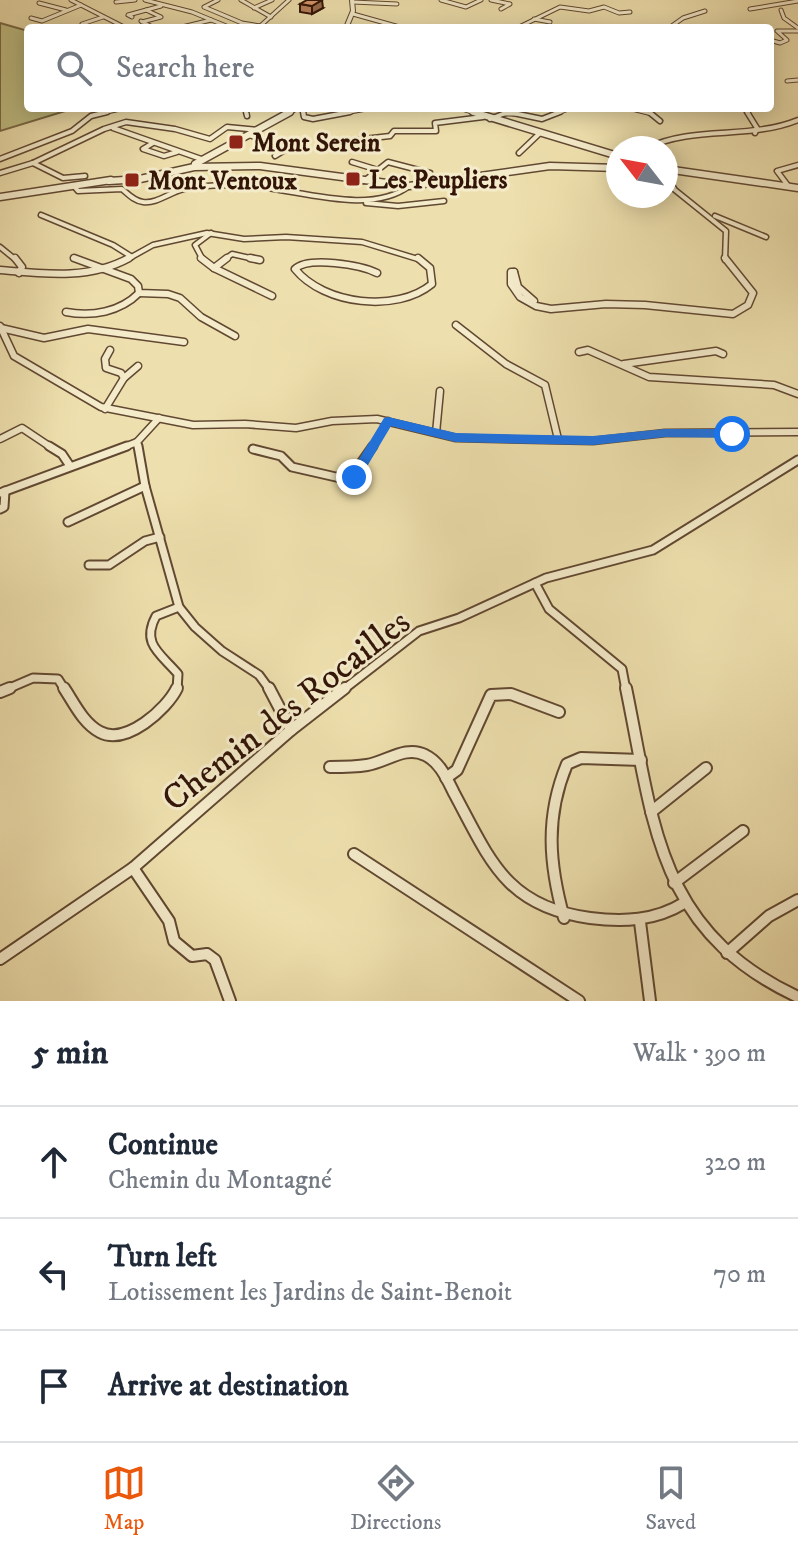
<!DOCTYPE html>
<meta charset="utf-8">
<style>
body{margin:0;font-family:"IM FELL DW Pica",serif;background:#f6f6f7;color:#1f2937}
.compass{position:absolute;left:606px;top:136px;width:72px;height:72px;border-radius:50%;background:#fff;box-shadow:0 4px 20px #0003;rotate:301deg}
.stop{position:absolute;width:24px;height:24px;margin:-18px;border:6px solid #1a73e8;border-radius:50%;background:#fff}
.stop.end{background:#1a73e8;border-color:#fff;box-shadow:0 2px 8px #0008}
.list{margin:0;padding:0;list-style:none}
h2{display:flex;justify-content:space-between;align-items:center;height:104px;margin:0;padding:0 32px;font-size:34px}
h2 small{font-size:26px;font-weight:400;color:#747a83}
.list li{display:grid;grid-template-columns:52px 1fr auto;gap:24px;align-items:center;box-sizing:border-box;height:112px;padding:0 32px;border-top:2px solid #e0e1e3}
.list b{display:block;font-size:30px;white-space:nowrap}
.list p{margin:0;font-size:26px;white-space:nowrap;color:#747a83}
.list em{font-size:26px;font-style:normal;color:#747a83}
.icon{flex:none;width:44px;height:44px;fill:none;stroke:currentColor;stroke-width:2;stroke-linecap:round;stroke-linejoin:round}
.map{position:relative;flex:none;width:798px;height:1001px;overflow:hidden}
.search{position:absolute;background:#fff;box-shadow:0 4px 20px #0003;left:24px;right:24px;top:24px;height:88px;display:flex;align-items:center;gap:20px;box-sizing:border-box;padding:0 28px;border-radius:8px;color:#747a83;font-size:30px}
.sheet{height:440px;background:#fff}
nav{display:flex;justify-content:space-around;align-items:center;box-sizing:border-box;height:112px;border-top:2px solid #e0e1e3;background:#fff;font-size:22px;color:#747a83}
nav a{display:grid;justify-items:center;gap:4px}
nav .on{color:#ea580c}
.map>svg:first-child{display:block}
</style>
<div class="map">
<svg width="798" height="1001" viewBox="0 0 798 1001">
<rect width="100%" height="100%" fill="#eee0ae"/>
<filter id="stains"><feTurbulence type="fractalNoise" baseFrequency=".0025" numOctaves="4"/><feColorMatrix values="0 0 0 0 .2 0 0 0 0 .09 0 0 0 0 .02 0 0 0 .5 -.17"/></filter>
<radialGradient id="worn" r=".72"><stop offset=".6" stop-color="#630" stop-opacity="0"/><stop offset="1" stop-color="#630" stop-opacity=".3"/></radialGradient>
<path fill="#c1c085" stroke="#7a6a46" stroke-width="2" d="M0,23L28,31V108H75L0,131Z"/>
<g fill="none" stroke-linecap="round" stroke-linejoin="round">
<defs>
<g id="minor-far4">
<path d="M71,0L126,28"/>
<path d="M145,0L192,12L231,28"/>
<path d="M218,0L204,7L242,23L260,26"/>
<path d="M241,0L271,17"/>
<path d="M441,0L466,7L481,0"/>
<path d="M491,0L510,4L501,9"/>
<path d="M116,2L135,0"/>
<path d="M353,2L397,4"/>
<path d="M39,3L66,10"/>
<path d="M254,8L272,0"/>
<path d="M750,9L798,1"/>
<path d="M781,10L784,18L798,28"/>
<path d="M353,14L403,28"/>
<path d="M132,17L128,15L161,6"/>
<path d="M31,18L42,21L81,5"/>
<path d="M534,19L550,22"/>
<path d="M141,21L154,28"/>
<path d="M142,22L161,17L146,10"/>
<path d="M82,24L103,17"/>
<path d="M178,28L211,20"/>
<path d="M258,28L289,0"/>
<path d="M517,28L560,7L589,11L604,7L619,13L630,12"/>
<path d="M669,28L683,18L705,11"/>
<path d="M770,40L780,43L787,40L777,31H798"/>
<path d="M787,81L798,80"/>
<path d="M193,108H221"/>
<path d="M245,108L247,114"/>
<path d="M303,108L304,114"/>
<path d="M628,108L652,114"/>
<path d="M745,108L749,114"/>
<path d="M99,114L124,108"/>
<path d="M339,114L372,108"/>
<path d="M503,114H518"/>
<path d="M555,114L571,108"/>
</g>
<g id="minor-far3">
<path d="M246,112L247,116"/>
<path d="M303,112L304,117L313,119L350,112"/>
<path d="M508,112L542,119L560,112"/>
<path d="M649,112L660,121"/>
<path d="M747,112L757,128L755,133"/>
<path d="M490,119L508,112"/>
<path d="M113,128L204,160"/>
<path d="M249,135L288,148"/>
<path d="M355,140L390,136L394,131H436L435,123L483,117"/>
<path d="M153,143L143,149L164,156L177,152"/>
<path d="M647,148C695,125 749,140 798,120"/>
<path d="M519,153L540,133"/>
<path d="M275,156L298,142"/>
<path d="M0,159L72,131L91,116L107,112"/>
<path d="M352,162L378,170"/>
<path d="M33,163L63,178L85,176"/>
<path d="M0,173L33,163L104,129L126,122L175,129L210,139L227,127L258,130"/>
<path d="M666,176L675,190L726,231L725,260"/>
<path d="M364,181L388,162L430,173"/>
<path d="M74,186L78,191L122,189C128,194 134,201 143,202C157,204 170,192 184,189C202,185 221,185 239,185C289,186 368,218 409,186"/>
<path d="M789,187L777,171L798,165"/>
<path d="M366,203L398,206L444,201"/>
<path d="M41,215L113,245L132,257"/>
<path d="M715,216L766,237"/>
<path d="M0,247L16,260"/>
<path d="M74,258L79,260"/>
<path d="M126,260L153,245L207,233L244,239L286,237L362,242L421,260"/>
<path d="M203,260L195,245L211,233"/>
<path d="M224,260L232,254L259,260"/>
</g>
<g id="minor-far2">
<path d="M15,258L22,267L19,273"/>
<path d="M74,258L131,279L138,286L139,293L168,294L180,298L201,317L235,336"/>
<path d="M201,258L214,268L272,296"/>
<path d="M250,258L260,260"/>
<path d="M214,268L227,258"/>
<path d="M0,270C44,274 89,280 129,258"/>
<path d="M514,272H511V284L520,297L536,306L551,309L606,304L645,305L733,314L748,305L753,293L725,258"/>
<path d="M514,272L518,287L534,301"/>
<path d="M377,273C361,265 308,256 295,269C324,305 397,313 432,284L430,268L418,258"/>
<path d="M66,312C92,317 120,312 139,293"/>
<path d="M456,325L506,364L545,385L558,439"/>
<path d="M0,326L14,356L101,407L193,425L245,424L296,428L332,421L377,419L456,438L593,441L665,433L798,432"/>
<path d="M1,328L44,338L88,329L184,342"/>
<path d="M579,352L588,350L649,377L774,385L798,394"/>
<path d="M624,364L716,351L723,354"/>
<path d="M124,378L138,366"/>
<path d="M105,409L124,378L121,373L106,368L105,359L110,350"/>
<path d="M436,433L440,391"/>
<path d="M0,439L22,428L52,448"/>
<path d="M137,442L138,448"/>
<path d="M122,448L137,442L159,418"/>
<path d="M372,448L388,421"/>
</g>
<g id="minor-far1">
<path d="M49,446L62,454L70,466"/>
<path d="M138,446L145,486L179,607L195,627L222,651L259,675L270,690"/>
<path d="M253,449L281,456L292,467L349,480L373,446"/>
<path d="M0,493L127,446"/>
<path d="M0,509L4,507L5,491"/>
<path d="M68,522L145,486"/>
<path d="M89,565H109L145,541L160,537"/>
<path d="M535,583L549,609L622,669L626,690"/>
<path d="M5,690L33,678L58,679L65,690"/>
<path d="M177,690L178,674C160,653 141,644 156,616L179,607"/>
<path d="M343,690L419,631L459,618L546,578L653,550L798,460"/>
</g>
<g id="minor">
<path d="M64,688C74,703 83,723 100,732C126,746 167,709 177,688"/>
<path d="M269,688L291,730"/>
<path d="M626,688C654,824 657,931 798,997"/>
<path d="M0,692L10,688"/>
<path d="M330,767C342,767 355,767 367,765C386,762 406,745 425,755C440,762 447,779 454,793C490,860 506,907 590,918C623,922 655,921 684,903"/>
<path d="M446,778L457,770L491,695L511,694L559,712"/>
<path d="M651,812L706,768"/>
<path d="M354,854L579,1001"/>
<path d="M133,868L169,921L174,941L192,956L207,954L215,960L230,1001"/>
<path d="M674,883L743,831"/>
<path d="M564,918C549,864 545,817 567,764L581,758L641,760"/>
<path d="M640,922L650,1001"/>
<path d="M727,953L769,916L798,900"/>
<path d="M0,959L133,868L291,730L345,688"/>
</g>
<g id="tertiary-far1">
<path d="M346,28L353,11L352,0"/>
<path d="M460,108L480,114"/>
<path d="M286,114L297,108"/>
</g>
<g id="tertiary">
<path d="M473,112L618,156"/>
<path d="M195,164L290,112"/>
<path d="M666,169L798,188"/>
<path d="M109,181L140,179L194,167L260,166L409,186L550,166L618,168"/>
<path d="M0,197L111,180"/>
</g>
</defs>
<use href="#minor-far4" stroke="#614832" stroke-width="5"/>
<use href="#minor-far3" stroke="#614832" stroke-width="7"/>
<use href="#minor-far2" stroke="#614832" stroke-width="9"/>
<use href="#minor-far1" stroke="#614832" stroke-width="11"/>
<use href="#minor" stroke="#614832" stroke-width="14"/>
<use href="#tertiary-far1" stroke="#614832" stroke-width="6"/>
<use href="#tertiary" stroke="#614832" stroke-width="9"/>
<use href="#minor-far4" stroke="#f4ebca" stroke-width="3"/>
<use href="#minor-far3" stroke="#f4ebca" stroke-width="4"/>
<use href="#minor-far2" stroke="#f4ebca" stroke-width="6"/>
<use href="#minor-far1" stroke="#f4ebca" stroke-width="7"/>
<use href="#minor" stroke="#f4ebca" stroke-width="10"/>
<use href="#tertiary-far1" stroke="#f4ebca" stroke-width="4"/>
<use href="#tertiary" stroke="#f4ebca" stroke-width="6"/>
</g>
<path fill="#b9815c" stroke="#321508" stroke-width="2" d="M300,4L323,8L312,14L300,12Z"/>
<path fill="#96694b" stroke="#321508" stroke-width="2" d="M322,0L323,8L312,14V6Z"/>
<path fill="#d7966b" stroke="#321508" stroke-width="2" d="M307,0H322L312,6L300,4Z"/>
<path fill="#1a73e8" d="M388,417L456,433L593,436L665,429H732L738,434L732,438L665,437L593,445L456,442L391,426L359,480H350V474L384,418Z"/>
<g fill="#8f2418" stroke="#f4ebca" stroke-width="3">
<rect x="228" y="134" width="16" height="16" rx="4"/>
<rect x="345" y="171" width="16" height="16" rx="4"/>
<rect x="124" y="172" width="16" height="16" rx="4"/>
</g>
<g text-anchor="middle" stroke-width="6" stroke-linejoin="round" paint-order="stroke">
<g font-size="26" font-weight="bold" fill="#321508" stroke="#f4ebca" text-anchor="start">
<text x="252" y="151">Mont Serein</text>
<text x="369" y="188">Les Peupliers</text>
<text x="148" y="189">Mont Ventoux</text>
</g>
<g font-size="36" fill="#321508" stroke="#f4ebca">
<text transform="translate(285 709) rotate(-38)" y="13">Chemin des Rocailles</text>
</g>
</g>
<rect width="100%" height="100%" filter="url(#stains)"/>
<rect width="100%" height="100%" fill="url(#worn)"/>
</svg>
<svg class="compass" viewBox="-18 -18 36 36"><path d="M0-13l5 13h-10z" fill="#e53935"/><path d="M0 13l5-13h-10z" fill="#747a83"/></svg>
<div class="stop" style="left:732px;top:434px"></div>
<div class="stop end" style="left:354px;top:477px"></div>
<div class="search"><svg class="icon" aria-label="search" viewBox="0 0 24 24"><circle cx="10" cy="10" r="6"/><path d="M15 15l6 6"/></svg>Search here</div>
</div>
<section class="sheet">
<h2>5 min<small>Walk · 390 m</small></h2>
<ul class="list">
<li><svg class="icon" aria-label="ahead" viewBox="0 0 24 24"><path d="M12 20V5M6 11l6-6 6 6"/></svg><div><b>Continue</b><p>Chemin du Montagné</p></div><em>320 m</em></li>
<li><svg class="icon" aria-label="left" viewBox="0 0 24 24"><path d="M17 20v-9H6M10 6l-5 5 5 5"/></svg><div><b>Turn left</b><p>Lotissement les Jardins de Saint-Benoit</p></div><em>70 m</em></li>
<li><svg class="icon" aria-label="arrive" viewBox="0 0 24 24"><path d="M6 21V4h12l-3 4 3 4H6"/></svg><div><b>Arrive at destination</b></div></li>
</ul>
</section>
<nav>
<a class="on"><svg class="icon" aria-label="map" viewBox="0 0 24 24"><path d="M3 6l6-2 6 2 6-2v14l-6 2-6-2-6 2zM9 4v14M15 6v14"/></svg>Map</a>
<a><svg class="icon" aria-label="directions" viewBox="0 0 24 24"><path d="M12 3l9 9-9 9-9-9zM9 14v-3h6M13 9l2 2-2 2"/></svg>Directions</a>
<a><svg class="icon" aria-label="saved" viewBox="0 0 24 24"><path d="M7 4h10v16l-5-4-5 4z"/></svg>Saved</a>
</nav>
